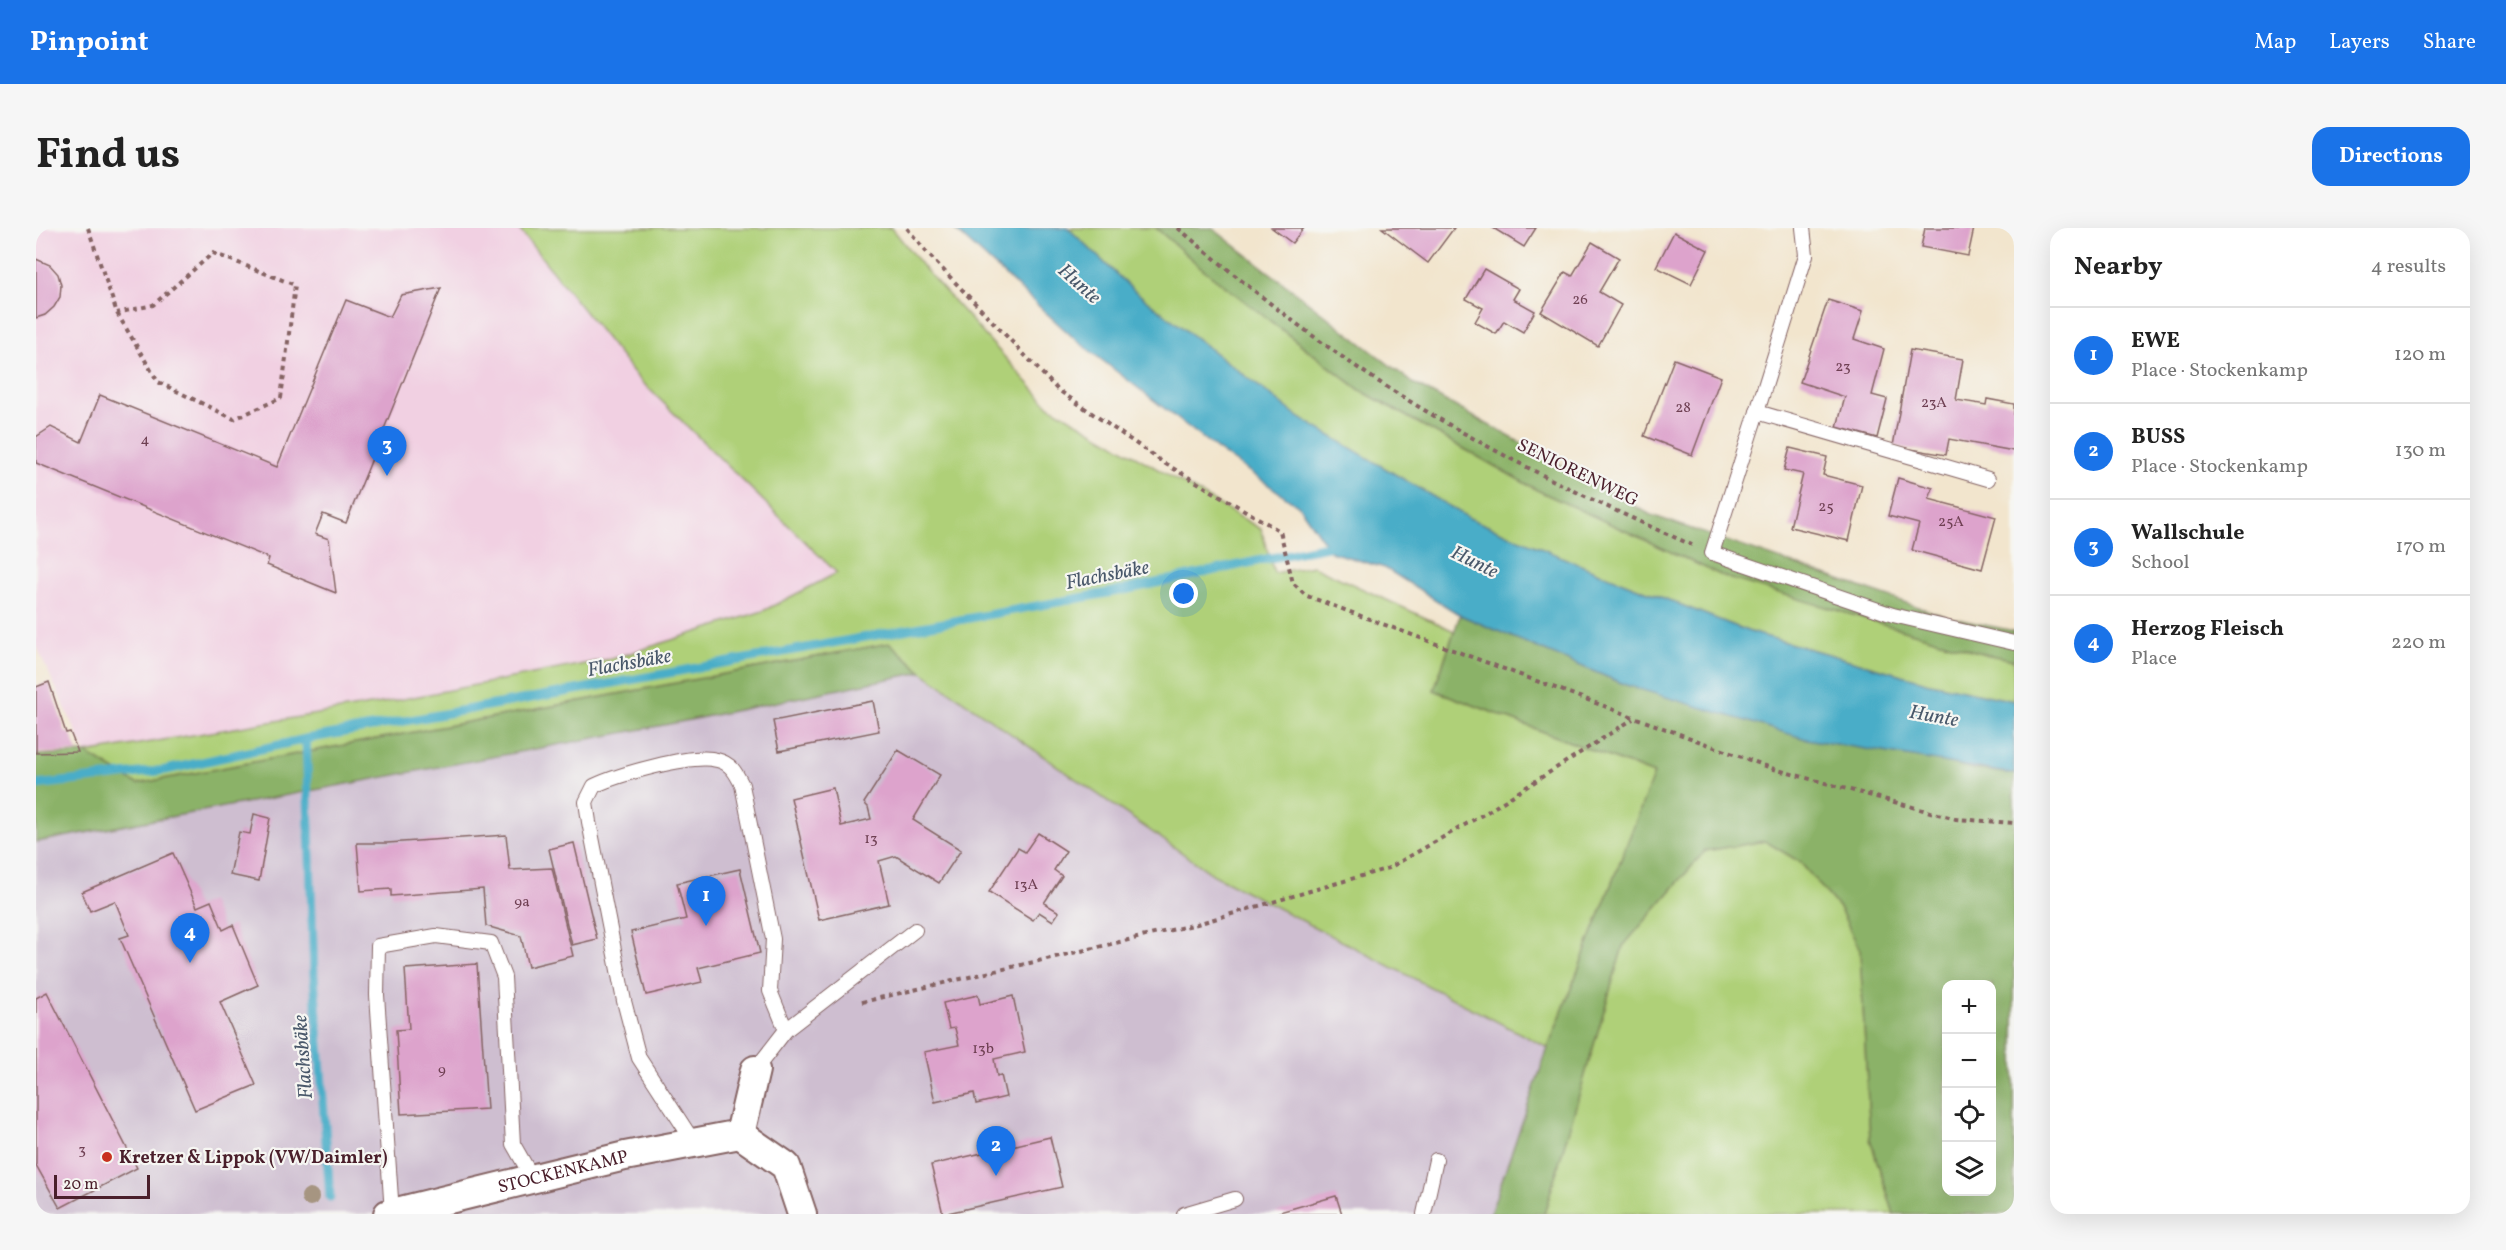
<!DOCTYPE html>
<meta charset="utf-8">
<style>
body{margin:0;font-family:Vollkorn,serif;background:#f6f6f6;color:#222}
.controls{position:absolute;right:18px;bottom:18px;display:grid;overflow:hidden;border-radius:12px;box-shadow:0 6px 24px #0002}
.controls button{width:54px;height:54px;display:grid;place-items:center;padding:0;border:0;border-bottom:2px solid #e0e0e0;background:#fff;color:#222;font:30px sans-serif}
.scale{position:absolute;left:18px;bottom:15px;width:96px;box-sizing:border-box;padding-left:6px;border:3px solid #4a1f2b;border-top:0;font-size:16px;line-height:21px;white-space:nowrap;color:#4a1f2b;-webkit-text-stroke:4px #f6f6f2;paint-order:stroke}
.you{position:absolute;left:1148px;top:366px;width:21px;height:21px;margin:-15px;border:4px solid #fff;border-radius:50%;background:#1a73e8;box-shadow:0 0 0 9px #1a73e833}
.badge{display:grid;place-items:center;width:39px;height:39px;border-radius:50%;background:#1a73e8;color:#fff;font-size:20px;font-weight:700}
.pin{position:absolute;translate:-50% -50px;filter:drop-shadow(0 2px 3px #0008)}
.pin::after{content:'';position:absolute;top:32px;width:21px;height:18px;background:inherit;clip-path:polygon(0 0,100% 0,50% 100%)}
.list{margin:0;padding:0;list-style:none}
h2{display:flex;justify-content:space-between;align-items:center;height:78px;margin:0;padding:0 24px;font-size:26px}
h2 small{font-size:20px;font-weight:400;color:#767676}
.list li{display:grid;grid-template-columns:39px 1fr auto;gap:18px;align-items:center;box-sizing:border-box;height:96px;padding:0 24px;border-top:2px solid #e0e0e0}
.list b{display:block;font-size:22px;white-space:nowrap}
.list p{margin:0;font-size:20px;white-space:nowrap;color:#767676}
.list em{font-size:20px;font-style:normal;color:#767676}
.icon{flex:none;width:33px;height:33px;fill:none;stroke:currentColor;stroke-width:2;stroke-linecap:round;stroke-linejoin:round}
.map{position:relative;flex:none;width:1978px;height:986px;overflow:hidden;border-radius:18px}
header{display:flex;align-items:center;gap:36px;box-sizing:border-box;height:84px;padding:0 30px;background:#1a73e8;color:#fff}
header strong{font-size:28px}
nav{display:flex;gap:33px;margin-inline-start:auto;font-size:21px}
.intro{display:flex;align-items:center;justify-content:space-between;box-sizing:border-box;height:144px;padding:0 36px}
h1{margin:0;font-size:42px}
.button{padding:15px 27px;border-radius:18px;background:#1a73e8;color:#fff;font-size:21px;font-weight:700}
main{display:flex;gap:36px;padding:0 36px}
aside{flex:1;background:#fff;border-radius:18px;box-shadow:0 6px 24px #0002}
.map>svg:first-child{display:block}
</style>
<header>
<strong>Pinpoint</strong>
<nav><a>Map</a><a>Layers</a><a>Share</a></nav>
</header>
<div class="intro"><h1>Find us</h1><a class="button">Directions</a></div>
<main>
<div class="map">
<svg width="1978" height="986" viewBox="0 0 1978 986">
<rect width="100%" height="100%" fill="#f6f6f2"/>
<filter id="ink" filterUnits="userSpaceOnUse"><feTurbulence type="fractalNoise" baseFrequency=".0167" numOctaves="2"/><feDisplacementMap in="SourceGraphic" scale="12" xChannelSelector="R" yChannelSelector="G"/><feConvolveMatrix kernelMatrix="1 2 1 2 8 2 1 2 1" color-interpolation-filters="sRGB"/></filter>
<filter id="wash" filterUnits="userSpaceOnUse"><feTurbulence type="fractalNoise" baseFrequency=".008" numOctaves="4" result="noise"/><feDisplacementMap in="SourceGraphic" scale="24" xChannelSelector="R" yChannelSelector="G"/><feGaussianBlur stdDeviation="1.35" result="paint"/><feColorMatrix in="noise" values="0 0 0 0 0 0 0 0 0 0 0 0 0 0 0 0 0 1.4 0 .05"/><feComposite in="paint" operator="in"/></filter>
<g filter="url(#wash)">
<rect width="100%" height="100%" fill="#f2e5cd"/>
<path fill="#f1d0e2" d="M0,0H482L602,150L802,345L727,383L579,430L352,474L50,525L0,417Z"/>
<path fill="#cebed0" d="M886,444L1178,648L1512,820L1454,986H0V614L644,494Z"/>
<g fill="#afd078" stroke="#7c7852" stroke-width="1.5">
<path d="M482,0H856L887,39L1013,178L1225,301L1238,345L1277,338L1418,403L1398,462L1618,546L1512,820L1178,647L886,444L854,415L100,556L50,525L352,474L579,430L727,383L801,345L602,150Z"/>
<path d="M1032,0H1120L1167,41L1324,162L1501,262L1689,349L1949,426L1978,432V473L1894,455L1714,404L1561,344L1433,290L1264,190L1096,61Z"/>
<path d="M1729,613L1764,634L1804,681L1824,722L1834,911L1858,986H1508L1587,718L1669,623Z"/>
</g>
<g fill="#8bb268" stroke="#6a684a" stroke-width="1.5" fill-rule="evenodd">
<path d="M1120,0H1176L1377,155L1615,287L1911,389L1978,403V432L1949,426L1689,349L1501,262L1324,162L1167,41Z"/>
<path d="M1424,387L1590,457L1938,541L1978,546V986H1858L1834,911L1824,722L1804,681L1764,634L1729,613L1669,623L1587,718L1508,986H1454L1512,820L1618,546L1398,462ZM1910,756H1956V964H1910Z"/>
<path d="M854,415L886,444L644,494L0,614V527L50,525L101,556Z"/>
</g>
<path fill="#48adc8" stroke="#49667a" stroke-width="1.5" d="M917,0H1032L1096,61L1264,190L1433,290L1561,344L1714,404L1894,455L1978,473V546L1770,511L1590,457L1424,387L1349,340L1295,324L1263,278L1182,222L1040,112Z"/>
<g fill="none" stroke-linecap="round" stroke-linejoin="round">
<g stroke="#48adc8" stroke-width="9">
<path d="M0,557L130,542L270,511"/>
<path d="M294,969L278,747L270,511L1088,362L1300,316"/>
</g>
</g>
<g id="blocks">
<g fill="#dda3cc">
<path d="M1236,0H1268L1256,15Z"/>
<path d="M1346,0H1418L1392,35Z"/>
<path d="M1457,0H1500L1488,19Z"/>
<path d="M1889,0H1938L1932,28L1885,19Z"/>
<path d="M1638,4L1672,22L1655,56L1620,39Z"/>
<path d="M1556,14L1583,30L1563,64L1585,77L1562,118L1505,84L1529,44L1536,48Z"/>
<path d="M0,31L14,37L22,46L25,57L24,69L18,79L9,87L0,90Z"/>
<path d="M1448,41L1483,61L1477,71L1499,83L1487,104L1468,93L1460,106L1439,94L1447,80L1430,71Z"/>
<path d="M405,60L310,295L287,286L279,306L293,311L300,365L231,337L233,330L0,235V209L15,199L45,214L64,167L241,239L310,72L354,89L365,67Z"/>
<path d="M1792,72L1827,83L1818,111L1848,121L1836,167L1851,171L1841,210L1801,199L1809,169L1764,154Z"/>
<path d="M1874,122L1927,131L1920,172L1950,177L1951,171L1978,176V223L1913,211L1910,227L1857,218Z"/>
<path d="M1638,131L1685,149L1656,227L1608,208Z"/>
<path d="M1754,220L1791,229L1787,247L1826,257L1813,313L1754,299L1767,246L1748,242Z"/>
<path d="M1862,250L1897,260L1893,271L1960,289L1946,341L1876,322L1883,296L1852,288Z"/>
<path d="M13,454L30,505L34,504L42,524L0,525V459Z"/>
<path d="M837,473L843,503L743,523L737,493Z"/>
<path d="M862,522L904,547L877,592L925,622L903,655L860,628L843,633L853,676L783,692L755,570L797,560L805,598L835,591L832,579L828,575Z"/>
<path d="M218,586L234,590L223,653L194,647L203,604L214,606Z"/>
<path d="M1002,605L1030,623L1018,642L1026,648L1008,675L1023,684L1017,693L1003,684L997,692L953,664L982,620L989,624Z"/>
<path d="M470,607L474,642L516,640L537,728L492,739L485,708L450,698L447,661L355,668V661L325,663L321,615H351Z"/>
<path d="M538,615L561,711L536,717L513,621Z"/>
<path d="M137,625L161,679L175,673L187,702L197,697L222,757L184,774L220,857L159,882L84,710L93,707L79,673L54,683L46,664Z"/>
<path d="M704,641L724,725L662,740L666,754L610,767L595,704L650,691L641,655Z"/>
<path d="M441,736L451,881L365,886L360,802L373,801L369,741Z"/>
<path d="M11,764L101,940L24,980L0,937V770Z"/>
<path d="M942,767L944,776L977,768L989,824L958,831L961,848L965,847L970,869L940,876L938,865L899,874L888,824L923,817L919,800L913,801L907,775Z"/>
<path d="M1014,909L1026,959L907,986L895,937Z"/>
<path d="M1300,968L1306,986H1240V985Z"/>
</g>
</g>
</g>
<g filter="url(#ink)">
<use href="#blocks" fill-opacity="0" stroke="#856464" stroke-width="1.5"/>
<g fill="none" stroke-linecap="round" stroke-linejoin="round">
<defs>
<g id="lane">
<path d="M1767,0L1770,27L1721,184L1952,251"/>
<path d="M1721,184L1676,325L1857,387L1978,415"/>
<path d="M719,842L750,802L879,702"/>
<path d="M659,916L603,830L588,773L553,594L550,574L558,558C581,547 656,525 681,532C695,535 700,545 706,557L737,711L734,763L750,802"/>
<path d="M356,985L341,767L342,718L400,708L455,715L468,749L477,916L497,951"/>
<path d="M1148,986L1199,971"/>
<path d="M1388,986L1400,932"/>
</g>
<g id="street">
<path d="M704,906L750,938L766,986"/>
<path id="s1" d="M352,986L589,928L704,906L719,842"/>
</g>
</defs>
<use href="#lane" stroke="#856464" stroke-width="16"/>
<use href="#street" stroke="#856464" stroke-width="32"/>
<g stroke="#856464" stroke-width="4" stroke-dasharray="4.5 4.5" stroke-linecap="butt">
<path d="M52,0L81,85L122,154L198,191L245,170L259,57L177,25L117,77L81,85"/>
<path d="M871,0L892,26L1021,161L1128,235L1244,303L1257,355L1271,368L1738,541L1920,591L1978,595"/>
<path d="M1142,0C1205,53 1269,105 1337,150C1438,216 1546,269 1656,317"/>
<path d="M826,774L1161,696L1353,640L1448,586L1597,491"/>
</g>
<use href="#lane" stroke="#fff" stroke-width="14"/>
<use href="#street" stroke="#fff" stroke-width="28"/>
</g>
<circle fill="#a69581" cx="274" cy="969" r="9"/>
</g>
<circle fill="#c8321e" stroke="#f6f6f2" stroke-width="2" cx="71" cy="929" r="6"/>
<g text-anchor="middle" stroke-width="4.5" stroke-linejoin="round" paint-order="stroke">
<g font-size="15" fill="#6f4053">
<text x="1544" y="76">26</text>
<text x="1807" y="143">23</text>
<text x="1898" y="179">23A</text>
<text x="1647" y="184">28</text>
<text x="109" y="216">4</text>
<text x="1790" y="283">25</text>
<text x="1915" y="298">25A</text>
<text x="835" y="615">13</text>
<text x="990" y="661">13A</text>
<text x="486" y="678">9a</text>
<text x="947" y="825">13b</text>
<text x="406" y="846">9</text>
<text x="46" y="926">3</text>
</g>
<g font-size="18" fill="#4a1f2b" stroke="#f6f6f2">
<text transform="translate(1542 244) rotate(26)" y="6">SENIORENWEG</text>
<text dy="6" stroke="none"><textPath href="#s1" startOffset="180">STOCKENKAMP</textPath></text>
</g>
<g font-size="18" font-weight="bold" fill="#4a1f2b" stroke="#f6f6f2" text-anchor="start">
<text x="83" y="935">Kretzer &amp; Lippok (VW/Daimler)</text>
</g>
<g font-size="20" font-style="italic" fill="#49586a" stroke="#f6f6f2">
<text transform="translate(1044 55) rotate(42)" y="7">Hunte</text>
<text transform="translate(1439 333) rotate(26)" y="7">Hunte</text>
<text transform="translate(1071 346) rotate(-11)" y="7">Flachsbäke</text>
<text transform="translate(593 434) rotate(-10)" y="7">Flachsbäke</text>
<text transform="translate(1898 487) rotate(10)" y="7">Hunte</text>
<text transform="translate(266 829) rotate(-94)" y="7">Flachsbäke</text>
</g>
</g>
</svg>
<div class="controls">
<button>+</button>
<button>−</button>
<button><svg class="icon" aria-label="locate" viewBox="0 0 24 24"><circle cx="12" cy="12" r="6"/><path d="M12 2v4M12 18v4M2 12h4M18 12h4"/></svg></button>
<button><svg class="icon" aria-label="layers" viewBox="0 0 24 24"><path d="M12 4l9 5-9 5-9-5zM3 14l9 5 9-5"/></svg></button>
</div>
<div class="scale">20 m</div>
<div class="you"></div>
<div class="pin badge" style="left:670px;top:698px">1</div>
<div class="pin badge" style="left:960px;top:948px">2</div>
<div class="pin badge" style="left:351px;top:248px">3</div>
<div class="pin badge" style="left:154px;top:735px">4</div>
</div>
<aside>
<h2>Nearby<small>4 results</small></h2>
<ul class="list">
<li><span class="badge">1</span><div><b>EWE</b><p>Place · Stockenkamp</p></div><em>120 m</em></li>
<li><span class="badge">2</span><div><b>BUSS</b><p>Place · Stockenkamp</p></div><em>130 m</em></li>
<li><span class="badge">3</span><div><b>Wallschule</b><p>School</p></div><em>170 m</em></li>
<li><span class="badge">4</span><div><b>Herzog Fleisch</b><p>Place</p></div><em>220 m</em></li>
</ul>
</aside>
</main>
